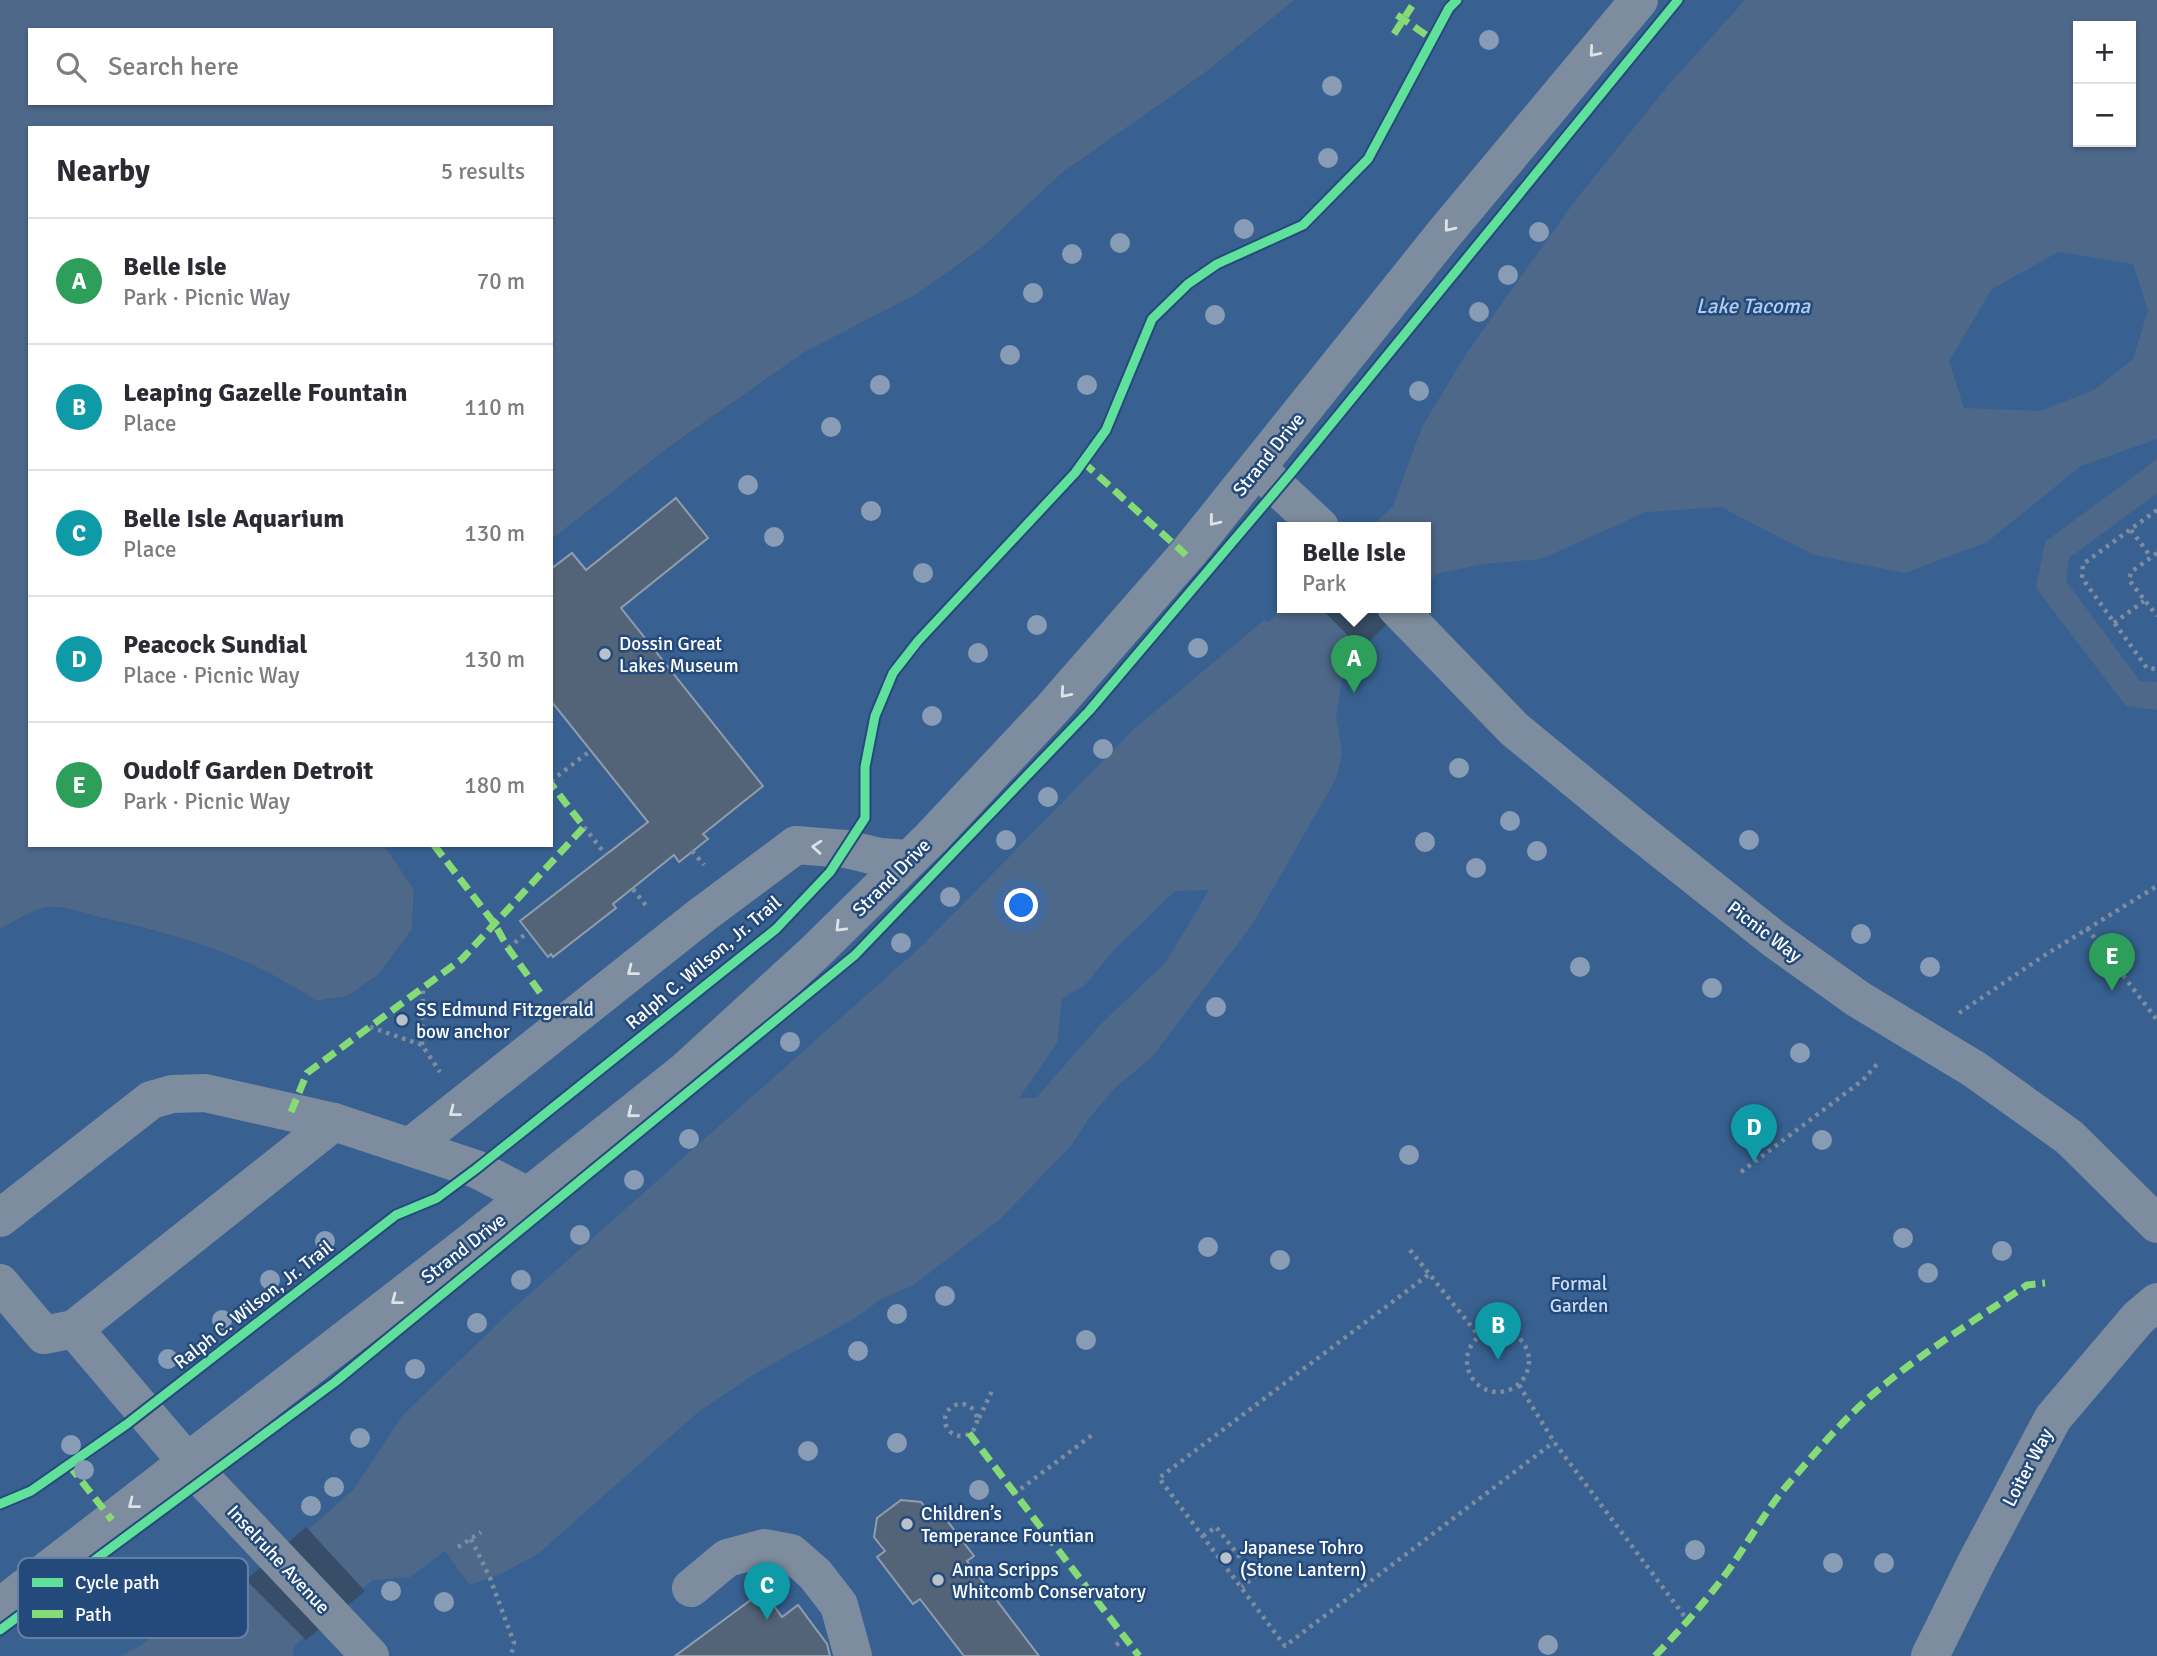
<!DOCTYPE html>
<meta charset="utf-8">
<style>
body{margin:0;font-family:Signika,sans-serif;background:#f2f2f3;color:#2b2b33}
.controls{position:absolute;right:21px;top:21px;display:grid;overflow:hidden;border-radius:0px;box-shadow:0 2px 5px #0004}
.controls button{width:63px;height:63px;display:grid;place-items:center;padding:0;border:0;border-bottom:2px solid #e1e1e2;background:#fff;color:#2b2b33;font:35px sans-serif}
.you{position:absolute;left:1022px;top:906px;width:24px;height:24px;margin:-18px;border:5px solid #fff;border-radius:50%;background:#1a73e8;box-shadow:0 0 0 10px #1a73e833}
.badge{display:grid;place-items:center;width:46px;height:46px;border-radius:50%;background:#db2777;color:#fff;font-size:23px;font-weight:700}
.pin{position:absolute;translate:-50% -58px;filter:drop-shadow(0 2px 4px #0008)}
.pin::after{content:'';position:absolute;top:37px;width:24px;height:21px;background:inherit;clip-path:polygon(0 0,100% 0,50% 100%)}
.popup{position:absolute;left:1277px;top:522px;width:154px;height:91px;box-sizing:border-box;display:grid;place-content:center;border-radius:0px;background:#fff;filter:drop-shadow(0 2px 5px #0005);font-size:23px;white-space:nowrap;color:#7c7c81}
.popup b{font-size:26px;color:#2b2b33}
.popup::after{content:'';position:absolute;left:50%;top:100%;margin-left:-14px;border:14px solid transparent;border-top-color:#fff}
.list{margin:0;padding:0;list-style:none}
h2{display:flex;justify-content:space-between;align-items:center;height:91px;margin:0;padding:0 28px;font-size:30px}
h2 small{font-size:23px;font-weight:400;color:#7c7c81}
.list li{display:grid;grid-template-columns:46px 1fr auto;gap:21px;align-items:center;box-sizing:border-box;height:126px;padding:0 28px;border-top:2px solid #e1e1e2}
.list b{display:block;font-size:26px;white-space:nowrap}
.list p{margin:0;font-size:23px;white-space:nowrap;color:#7c7c81}
.list em{font-size:23px;font-style:normal;color:#7c7c81}
.icon{flex:none;width:38px;height:38px;fill:none;stroke:currentColor;stroke-width:2;stroke-linecap:round;stroke-linejoin:round}
.map{position:relative;flex:none;width:2157px;height:1656px;overflow:hidden}
.search{position:absolute;background:#fff;box-shadow:0 2px 5px #0004;left:28px;top:28px;width:525px;height:77px;display:flex;align-items:center;gap:18px;box-sizing:border-box;padding:0 24px;border-radius:0px;color:#7c7c81;font-size:26px}
.panel{position:absolute;background:#fff;box-shadow:0 2px 5px #0004;left:28px;top:126px;width:525px;height:721px;border-radius:0px}
.map>svg:first-child{display:block}
</style>
<div class="map">
<svg width="2157" height="1656" viewBox="0 0 2157 1656">
<rect width="100%" height="100%" fill="#384d67"/>
<path fill="#386191" fill-rule="evenodd" d="M1295,0H2157V1656H0V929C12,923 37,907 49,907C67,906 89,915 107,919C182,937 252,956 316,1001L348,996L379,974L412,929L414,891L384,845H551V540L669,447L805,352L917,294L983,247L1062,173L1206,72ZM2078,26H2131V142H2078ZM1282,527H1426V607H1282Z"/>
<g fill="#4e688a" fill-rule="evenodd">
<path d="M0,0H1295L1206,72L1062,173L983,247L917,294L805,352L669,447L551,540V128H30V845H384L414,890L412,929L379,974L348,996L316,1001C253,957 181,936 107,919C89,915 67,906 49,907C37,907 12,923 0,929ZM30,30H551V103H30Z"/>
<path d="M1745,0H2157V439L2081,466L1987,542L1905,573L1814,555L1721,507L1646,512L1541,559L1483,564L1437,574L1426,584V527H1371L1393,506L1422,427L1466,354L1574,202L1671,82ZM2078,26H2131V142H2078ZM2058,252L2133,264L2148,310L2133,359L2094,390L2040,411L1964,408L1949,361L1992,289Z"/>
<path d="M2157,459V493L2069,558L2066,581L2140,681L2157,682V710L2126,706L2036,588L2045,542Z"/>
<path d="M1285,607H1401L1359,647L1342,678L1336,718L1342,753L1337,777L1252,925L1152,1057L1115,1088L1089,1118L1071,1146L999,1220L912,1286L883,1298L855,1318L756,1373L697,1413L539,1553L503,1573L470,1585L445,1551L410,1577L373,1580L295,1645L293,1656H120L140,1646L182,1613L246,1585L353,1490L402,1416L515,1307L924,944L1133,730L1264,620L1268,622ZM1209,890L1166,962L1101,1024L1036,1098H1019L1057,1043L1062,999L1085,985L1112,952L1175,891Z"/>
</g>
<g fill="#384d67">
<path d="M1320,607H1405L1361,649Z"/>
<path d="M306,1527L365,1591L306,1640L246,1580Z"/>
</g>
<g fill="#536479" stroke="#909dad" stroke-width="2">
<path d="M676,498L708,538L621,608L763,786L703,834L708,839L679,862L674,855L613,904L616,908L553,957L551,954L548,957L520,921L648,822L551,701V569L572,553L586,570Z"/>
<path d="M901,1500L921,1502L932,1516L939,1510L974,1556L967,1561L1039,1656H964L920,1599L913,1604L877,1557L885,1551L874,1537L877,1518Z"/>
<path d="M763,1591L782,1617L798,1605L827,1644L830,1656H675Z"/>
</g>
<g fill="none" stroke-linecap="round" stroke-linejoin="round">
<g stroke="#7d8c9e" stroke-width="4.5" stroke-dasharray="3.5 5" stroke-linecap="butt">
<path d="M2157,510L2083,564L2082,578L2147,668L2157,669"/>
<path d="M2131,530L2151,557"/>
<path d="M2157,553L2131,572L2129,580L2157,616"/>
<path d="M2114,623L2144,601"/>
<path d="M551,781L590,751"/>
<path d="M584,827L606,855"/>
<path d="M692,851L704,865"/>
<path d="M633,889L647,907"/>
<path d="M2087,928L2157,1020"/>
<path d="M508,948L528,932"/>
<path d="M1959,1013L2045,955L2157,886"/>
<path d="M370,1027L422,1045L440,1072"/>
<path d="M422,1045L423,988"/>
<path d="M1741,1172L1863,1080L1878,1063"/>
<path d="M1410,1250L1479,1336"/>
<path d="M1428,1275L1159,1478L1285,1646L1554,1442"/>
<circle cx="1498" cy="1361" r="31"/>
<path d="M1519,1385L1554,1442L1688,1621"/>
<circle cx="961" cy="1420" r="16"/>
<path d="M979,1418L992,1391"/>
<path d="M1014,1494L1092,1435"/>
<path d="M1203,1536L1216,1527L1255,1576L1242,1587"/>
<path d="M471,1539L490,1578L514,1643L511,1656"/>
<path d="M458,1547L481,1532"/>
<path d="M1116,1645L1125,1638"/>
</g>
<g stroke="#7d8c9e" stroke-width="38">
<path d="M1257,468L1320,527"/>
<path d="M1396,607L1514,729L1632,826L1774,939L1858,999L1974,1069L2069,1137L2157,1224"/>
<path d="M410,1147L702,915L796,845L846,849L880,857L909,859"/>
<path d="M0,1218L151,1100L172,1094L205,1093L334,1122L476,1169L528,1196"/>
<path d="M0,1283L44,1335L74,1329L334,1122"/>
<path d="M74,1329L187,1462L370,1656"/>
<path d="M691,1588L727,1558L764,1548L791,1553L815,1574L839,1605L853,1656"/>
<path d="M0,1607L466,1246L686,1070L814,953L931,838L1052,709L1189,552L1443,235L1639,0"/>
<path d="M1930,1656L1977,1561L2053,1418L2138,1318L2157,1302"/>
</g>
<g stroke="#86db77" stroke-width="7" stroke-dasharray="14 7" stroke-linecap="butt">
<path d="M1397,15L1432,39"/>
<path d="M1394,34L1412,6"/>
<path d="M1083,462L1186,555"/>
<path d="M434,845L494,923L508,948L544,998"/>
<path d="M291,1112L307,1073L462,959L584,827L551,784"/>
<path d="M969,1433L1139,1656"/>
<path d="M69,1465L112,1520"/>
<path d="M1655,1656C1681,1629 1706,1601 1728,1571C1749,1541 1766,1510 1789,1483C1817,1451 1845,1417 1878,1390C1924,1351 1977,1319 2027,1285L2045,1283"/>
</g>
<defs>
<g id="cycleway">
<path d="M0,1504L31,1491L127,1424L396,1215L437,1198L476,1169L776,929L830,872L865,818V767L875,716L893,673L918,641L1075,473L1106,430L1152,319L1188,284L1217,264L1303,225L1368,159L1449,8L1457,0"/>
<path d="M0,1630L335,1382L855,955L1089,711L1291,473L1678,0"/>
</g>
</defs>
<use href="#cycleway" stroke="#244a7b" stroke-width="13"/>
<use href="#cycleway" stroke="#60e19b" stroke-width="9"/>
</g>
<g fill="#899cb5">
<circle cx="1489" cy="40" r="10"/>
<circle cx="1332" cy="86" r="10"/>
<circle cx="1328" cy="158" r="10"/>
<circle cx="1244" cy="229" r="10"/>
<circle cx="1539" cy="232" r="10"/>
<circle cx="1120" cy="243" r="10"/>
<circle cx="1072" cy="254" r="10"/>
<circle cx="1508" cy="275" r="10"/>
<circle cx="1033" cy="293" r="10"/>
<circle cx="1479" cy="312" r="10"/>
<circle cx="1215" cy="315" r="10"/>
<circle cx="1010" cy="355" r="10"/>
<circle cx="880" cy="385" r="10"/>
<circle cx="1087" cy="385" r="10"/>
<circle cx="1419" cy="391" r="10"/>
<circle cx="831" cy="427" r="10"/>
<circle cx="748" cy="485" r="10"/>
<circle cx="871" cy="511" r="10"/>
<circle cx="774" cy="537" r="10"/>
<circle cx="923" cy="573" r="10"/>
<circle cx="1037" cy="625" r="10"/>
<circle cx="1198" cy="648" r="10"/>
<circle cx="978" cy="653" r="10"/>
<circle cx="932" cy="716" r="10"/>
<circle cx="1103" cy="749" r="10"/>
<circle cx="1459" cy="768" r="10"/>
<circle cx="1048" cy="797" r="10"/>
<circle cx="1510" cy="821" r="10"/>
<circle cx="1006" cy="840" r="10"/>
<circle cx="1749" cy="840" r="10"/>
<circle cx="1425" cy="842" r="10"/>
<circle cx="1537" cy="851" r="10"/>
<circle cx="1476" cy="868" r="10"/>
<circle cx="950" cy="897" r="10"/>
<circle cx="1861" cy="934" r="10"/>
<circle cx="901" cy="943" r="10"/>
<circle cx="1580" cy="967" r="10"/>
<circle cx="1930" cy="967" r="10"/>
<circle cx="1712" cy="988" r="10"/>
<circle cx="1216" cy="1007" r="10"/>
<circle cx="790" cy="1042" r="10"/>
<circle cx="1800" cy="1053" r="10"/>
<circle cx="689" cy="1139" r="10"/>
<circle cx="1822" cy="1140" r="10"/>
<circle cx="1409" cy="1155" r="10"/>
<circle cx="634" cy="1180" r="10"/>
<circle cx="580" cy="1235" r="10"/>
<circle cx="1903" cy="1238" r="10"/>
<circle cx="325" cy="1241" r="10"/>
<circle cx="1208" cy="1247" r="10"/>
<circle cx="2002" cy="1251" r="10"/>
<circle cx="1280" cy="1260" r="10"/>
<circle cx="1928" cy="1273" r="10"/>
<circle cx="270" cy="1280" r="10"/>
<circle cx="521" cy="1280" r="10"/>
<circle cx="945" cy="1296" r="10"/>
<circle cx="897" cy="1314" r="10"/>
<circle cx="222" cy="1320" r="10"/>
<circle cx="477" cy="1323" r="10"/>
<circle cx="1086" cy="1340" r="10"/>
<circle cx="858" cy="1351" r="10"/>
<circle cx="168" cy="1359" r="10"/>
<circle cx="415" cy="1369" r="10"/>
<circle cx="360" cy="1438" r="10"/>
<circle cx="897" cy="1443" r="10"/>
<circle cx="71" cy="1445" r="10"/>
<circle cx="808" cy="1451" r="10"/>
<circle cx="84" cy="1470" r="10"/>
<circle cx="334" cy="1487" r="10"/>
<circle cx="979" cy="1490" r="10"/>
<circle cx="311" cy="1506" r="10"/>
<circle cx="1695" cy="1550" r="10"/>
<circle cx="1833" cy="1563" r="10"/>
<circle cx="1884" cy="1563" r="10"/>
<circle cx="391" cy="1591" r="10"/>
<circle cx="444" cy="1602" r="10"/>
<circle cx="1548" cy="1645" r="10"/>
</g>
<defs><path id="oneway-chevron" d="M-2-3.5L2.5 0L-2 3.5" fill="none" stroke-width="1.6" stroke-linecap="round" stroke-linejoin="round" transform="scale(1.75)"/></defs>
<g stroke="#dee2e7">
<use href="#oneway-chevron" transform="translate(1594 52) rotate(131)"/>
<use href="#oneway-chevron" transform="translate(1449 227) rotate(129)"/>
<use href="#oneway-chevron" transform="translate(1214 521) rotate(129)"/>
<use href="#oneway-chevron" transform="translate(1065 693) rotate(131)"/>
<use href="#oneway-chevron" transform="translate(817 847) rotate(-176)"/>
<use href="#oneway-chevron" transform="translate(840 927) rotate(135)"/>
<use href="#oneway-chevron" transform="translate(632 971) rotate(142)"/>
<use href="#oneway-chevron" transform="translate(454 1112) rotate(142)"/>
<use href="#oneway-chevron" transform="translate(632 1113) rotate(141)"/>
<use href="#oneway-chevron" transform="translate(396 1300) rotate(142)"/>
<use href="#oneway-chevron" transform="translate(133 1504) rotate(142)"/>
</g>
<g fill="#b9c1ca" stroke="#244a7b" stroke-width="2.5">
<circle cx="605" cy="654" r="7"/>
<circle cx="402" cy="1020" r="7"/>
<circle cx="907" cy="1524" r="7"/>
<circle cx="1226" cy="1558" r="7"/>
<circle cx="938" cy="1580" r="7"/>
</g>
<g text-anchor="middle" stroke-width="5" stroke-linejoin="round" paint-order="stroke">
<g font-size="19" fill="#fff" stroke="#244a7b">
<text transform="translate(1268 454) rotate(-51)" y="7">Strand Drive</text>
<text transform="translate(891 877) rotate(-45)" y="7">Strand Drive</text>
<text transform="translate(1765 931) rotate(37)" y="7">Picnic Way</text>
<text transform="translate(703 962) rotate(-40)" y="7">Ralph C. Wilson, Jr. Trail</text>
<text transform="translate(463 1248) rotate(-38)" y="7">Strand Drive</text>
<text transform="translate(253 1304) rotate(-38)" y="7">Ralph C. Wilson, Jr. Trail</text>
<text transform="translate(2027 1467) rotate(-62)" y="7">Loiter Way</text>
<text transform="translate(279 1559) rotate(47)" y="7">Inselruhe Avenue</text>
</g>
<g font-size="19" fill="#fff" stroke="#244a7b" text-anchor="start">
<text x="619" y="650">Dossin Great<tspan x="619" dy="22">Lakes Museum</tspan></text>
<text x="416" y="1016">SS Edmund Fitzgerald<tspan x="416" dy="22">bow anchor</tspan></text>
<text x="921" y="1520">Children’s<tspan x="921" dy="22">Temperance Fountian</tspan></text>
<text x="1240" y="1554">Japanese Tohro<tspan x="1240" dy="22">(Stone Lantern)</tspan></text>
<text x="952" y="1576">Anna Scripps<tspan x="952" dy="22">Whitcomb Conservatory</tspan></text>
</g>
<g font-size="19" fill="#cbddf4" stroke="#244a7b">
<text x="1579" y="1290">Formal<tspan x="1579" dy="22">Garden</tspan></text>
</g>
<g font-size="21" font-style="italic" fill="#b3cdec" stroke="#244a7b">
<text x="1753" y="313">Lake Tacoma</text>
</g>
</g>
<rect x="18" y="1558" width="230" height="80" rx="10" fill="#244a7b" stroke="#6680a3" stroke-width="2"/>
<rect x="32" y="1578" width="31" height="9" fill="#60e19b"/>
<rect x="32" y="1610" width="31" height="8" fill="#86db77"/>
<g font-size="19" fill="#fff">
<text x="75" y="1589">Cycle path</text>
<text x="75" y="1621">Path</text>
</g>
</svg>
<div class="controls">
<button>+</button>
<button>−</button>
</div>
<div class="you"></div>
<div class="pin badge" style="left:1354px;top:693px;background:#2e9e5b">A</div>
<div class="popup"><b>Belle Isle</b>Park</div>
<div class="pin badge" style="left:1498px;top:1360px;background:#0f9aa8">B</div>
<div class="pin badge" style="left:767px;top:1620px;background:#0f9aa8">C</div>
<div class="pin badge" style="left:1754px;top:1162px;background:#0f9aa8">D</div>
<div class="pin badge" style="left:2112px;top:991px;background:#2e9e5b">E</div>
<div class="search"><svg class="icon" aria-label="search" viewBox="0 0 24 24"><circle cx="10" cy="10" r="6"/><path d="M15 15l6 6"/></svg>Search here</div>
<section class="panel">
<h2>Nearby<small>5 results</small></h2>
<ul class="list">
<li><span class="badge" style="background:#2e9e5b">A</span><div><b>Belle Isle</b><p>Park · Picnic Way</p></div><em>70 m</em></li>
<li><span class="badge" style="background:#0f9aa8">B</span><div><b>Leaping Gazelle Fountain</b><p>Place</p></div><em>110 m</em></li>
<li><span class="badge" style="background:#0f9aa8">C</span><div><b>Belle Isle Aquarium</b><p>Place</p></div><em>130 m</em></li>
<li><span class="badge" style="background:#0f9aa8">D</span><div><b>Peacock Sundial</b><p>Place · Picnic Way</p></div><em>130 m</em></li>
<li><span class="badge" style="background:#2e9e5b">E</span><div><b>Oudolf Garden Detroit</b><p>Park · Picnic Way</p></div><em>180 m</em></li>
</ul>
</section>
</div>
